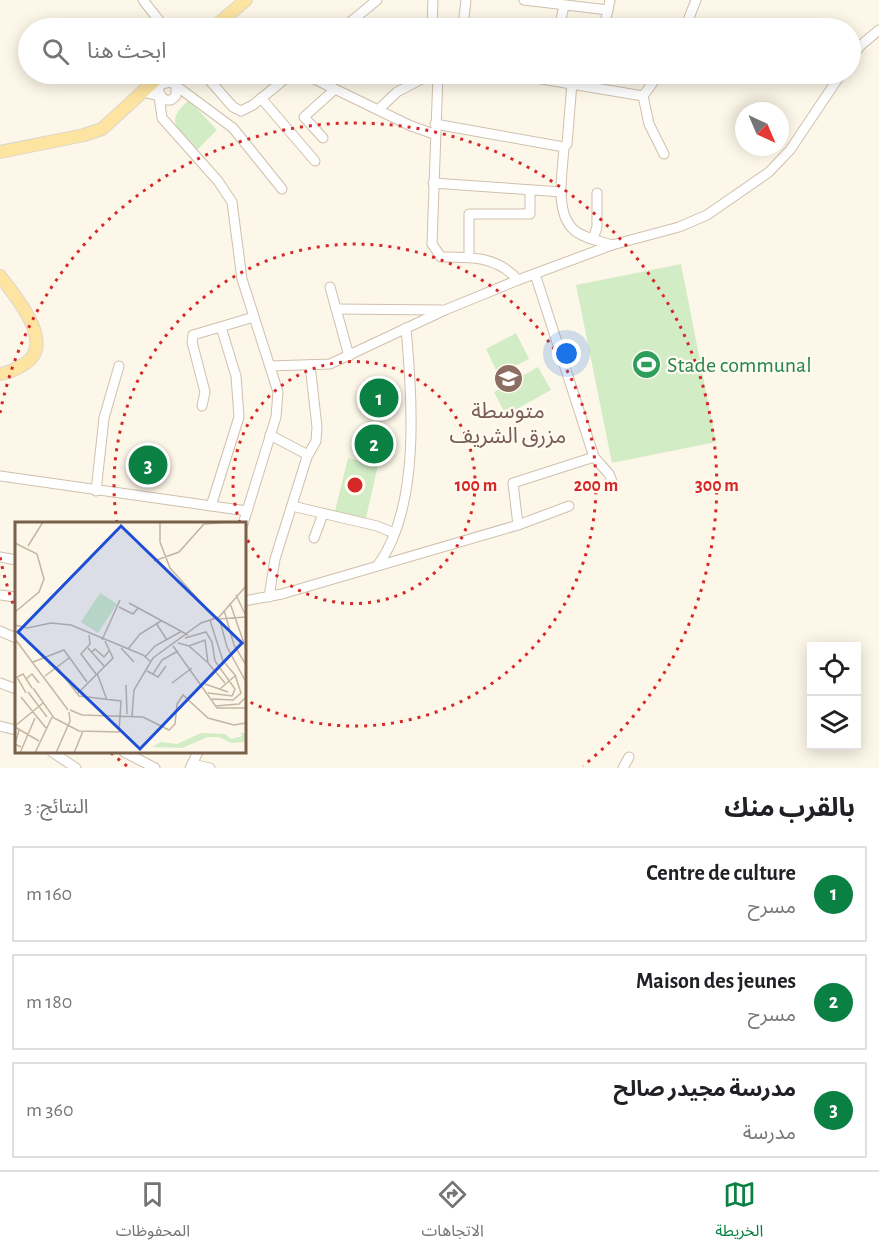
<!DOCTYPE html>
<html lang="ar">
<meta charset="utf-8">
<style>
body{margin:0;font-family:"Alegreya Sans","Noto Sans Arabic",sans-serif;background:#f6f6f6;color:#202124;direction:rtl}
.controls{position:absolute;right:18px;bottom:18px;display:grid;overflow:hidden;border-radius:0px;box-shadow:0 3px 15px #0003}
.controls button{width:54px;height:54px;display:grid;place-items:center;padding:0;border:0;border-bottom:2px solid #e0e0e0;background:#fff;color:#202124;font:30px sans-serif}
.compass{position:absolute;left:735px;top:102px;width:54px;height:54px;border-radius:50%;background:#fff;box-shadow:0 3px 15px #0003;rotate:136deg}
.you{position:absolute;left:567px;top:354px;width:21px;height:21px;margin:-15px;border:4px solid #fff;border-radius:50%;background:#1a73e8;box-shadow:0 0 0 9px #1a73e833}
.badge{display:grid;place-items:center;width:39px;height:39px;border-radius:50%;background:#0b8043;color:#fff;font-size:20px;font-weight:700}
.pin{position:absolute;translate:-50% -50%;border:3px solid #fff;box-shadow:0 2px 6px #0006}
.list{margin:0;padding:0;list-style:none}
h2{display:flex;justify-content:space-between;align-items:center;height:78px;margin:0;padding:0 24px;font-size:26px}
h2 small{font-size:20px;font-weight:400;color:#757577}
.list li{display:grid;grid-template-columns:39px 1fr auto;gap:18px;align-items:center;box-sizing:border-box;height:96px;margin:0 12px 12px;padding:0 12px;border:2px solid #e0e0e0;border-radius:0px}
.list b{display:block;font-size:22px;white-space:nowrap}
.list p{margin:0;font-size:20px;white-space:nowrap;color:#757577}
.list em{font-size:20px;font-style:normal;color:#757577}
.icon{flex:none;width:33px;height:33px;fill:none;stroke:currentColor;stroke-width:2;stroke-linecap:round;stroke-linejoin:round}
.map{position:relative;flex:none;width:879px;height:768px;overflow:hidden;direction:ltr}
.search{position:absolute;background:#fff;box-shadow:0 3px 15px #0003;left:18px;right:18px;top:18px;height:66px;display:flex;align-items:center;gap:15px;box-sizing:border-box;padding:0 21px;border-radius:33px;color:#757577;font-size:22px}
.sheet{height:402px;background:#fff}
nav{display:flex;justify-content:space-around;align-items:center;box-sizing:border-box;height:84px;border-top:2px solid #e0e0e0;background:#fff;font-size:16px;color:#757577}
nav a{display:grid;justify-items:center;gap:3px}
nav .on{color:#0b8043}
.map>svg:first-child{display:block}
</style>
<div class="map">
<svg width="879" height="768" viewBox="0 0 879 768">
<rect width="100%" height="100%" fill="#fdf7e9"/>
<g fill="#d2ecc6">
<path d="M189,100L217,130L196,151C178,130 163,122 189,100Z"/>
<path d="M681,264L716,442L612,463L576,285Z"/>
<path d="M516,333L529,359L498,374L486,349Z"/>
<path d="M538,367L551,390L506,415L494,392Z"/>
<path d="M348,458L378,465L366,518L335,511Z"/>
</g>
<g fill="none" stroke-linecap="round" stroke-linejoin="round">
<defs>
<g id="minor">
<path d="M143,0L165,28"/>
<path d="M524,0L608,10"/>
<path d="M464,17L466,0"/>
<path d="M500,26L517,28"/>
<path d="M343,28L377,0"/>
<path d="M432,28L433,0"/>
<path d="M559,28L564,6"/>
<path d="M604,28L610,0"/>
<path d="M685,28L696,0"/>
<path d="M850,59L861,45L879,30"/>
<path d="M204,74L233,107L241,111L253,105L291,74"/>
<path d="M304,74L411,126L434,134"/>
<path d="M438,74L432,244L441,257C471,257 497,256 518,280"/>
<path d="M512,74L643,96L659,74"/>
<path d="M176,86V96L171,100H164L158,91L161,84L171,82L233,128L282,189"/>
<path d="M593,87L595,74"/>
<path d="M143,92L159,96L162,118L218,181L232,202L242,279L278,392L276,417L243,524"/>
<path d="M643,96L649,124L664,154"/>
<path d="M261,98L315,161"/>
<path d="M378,110L397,92L431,74"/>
<path d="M435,124L564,147C563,170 554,211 573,229C582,238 600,241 612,245"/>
<path d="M323,138L304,117L334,90"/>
<path d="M564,147L567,144L572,83"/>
<path d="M433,183L562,192"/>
<path d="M593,239L597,227V193"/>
<path d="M469,257V214H530V190"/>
<path d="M535,274L594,457L609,474L614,486"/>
<path d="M330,287L349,356"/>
<path d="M336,309L442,310"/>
<path d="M270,366L330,364L445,310L518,280L612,245L679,227L707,215L769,172L790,150L841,74"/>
<path d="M202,406L205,392L192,342L193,335L254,317"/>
<path d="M270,435L308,455"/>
<path d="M0,476L247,511"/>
<path d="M96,491L104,418L119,366"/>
<path d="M211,506L239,417L236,376L221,327"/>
<path d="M292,506L377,526L394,533"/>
<path d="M518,525L513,483L594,457"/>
<path d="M314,538L323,514"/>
<path d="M0,557L16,560"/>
<path d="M378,565C421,506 412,397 406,328"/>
<path d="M0,595L16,597"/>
<path d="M269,597L275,559L307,457L316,441L317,427L310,365"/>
<path d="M244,601L282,594L518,525L569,506"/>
<path d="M0,631L16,638"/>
<path d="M0,683L16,689"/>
<path d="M0,726L16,730"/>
<path d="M52,752L76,768"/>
<path d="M124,752L155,768"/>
<path d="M192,764L210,768"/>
<path d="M190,768L198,752"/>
<path d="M623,768L629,757"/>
</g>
<g id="major">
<path d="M213,28L246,0"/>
<path d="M0,152L84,135L102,129L162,74"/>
<path d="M0,276C14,295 56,342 26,363C18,368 10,373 0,374"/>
</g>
</defs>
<use href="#minor" stroke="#d0c0ad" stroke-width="11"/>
<use href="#major" stroke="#dcd6d0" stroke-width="14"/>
<use href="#minor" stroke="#fff" stroke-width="9"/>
<use href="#major" stroke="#fde4a0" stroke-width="12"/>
</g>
<g fill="none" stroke="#d62828" stroke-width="3" stroke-dasharray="3 6">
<path d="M240 523A121 121 0 1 1 245 535"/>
<path d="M117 523A241 241 0 1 1 246 700"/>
<path d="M127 766A362 362 0 0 1 110 752M16 612A362 362 0 0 1 0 557M0 413A362 362 0 1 1 583 766"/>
</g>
<defs>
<symbol id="stadium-disc" viewBox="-11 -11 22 22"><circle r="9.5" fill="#2e9e5b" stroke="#fffbf0"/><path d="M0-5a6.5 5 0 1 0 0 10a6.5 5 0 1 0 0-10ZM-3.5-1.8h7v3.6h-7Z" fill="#fff"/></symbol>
<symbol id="school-disc" viewBox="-11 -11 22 22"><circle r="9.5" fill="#8d6e63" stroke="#fffbf0"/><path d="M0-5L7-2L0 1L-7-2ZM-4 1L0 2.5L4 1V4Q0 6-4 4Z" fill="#fff"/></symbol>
</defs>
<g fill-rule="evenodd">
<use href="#stadium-disc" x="630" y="348" width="33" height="33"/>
<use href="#school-disc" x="492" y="362" width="33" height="33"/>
</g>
<g text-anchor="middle" stroke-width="4.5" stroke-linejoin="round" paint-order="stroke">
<g font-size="22" fill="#27864d" stroke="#fffbf0" text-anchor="start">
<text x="667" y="372">Stade communal</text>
</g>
<g font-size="22" fill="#785e54" stroke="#fffbf0">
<text x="508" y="418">متوسطة<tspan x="508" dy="25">مزرق الشريف</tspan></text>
</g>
</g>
<g transform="translate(15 522)">
<rect width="231" height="231" fill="#fdf7e9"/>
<path d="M85,71L102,82L83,111L66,100ZM225,210L231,212V220L216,221L204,215H193L167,226L137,225L146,220L162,222L186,211L210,212L216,217L227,214Z" fill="#d2ecc6"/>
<path fill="none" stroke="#c4b6a5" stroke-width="1.5" d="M145,0V20L155,46L200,96M0,21L22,32L29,57L24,70L0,90M13,24L28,0M139,39L164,30L189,2L217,0M221,73L231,94M114,81L173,113M215,81L231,127M104,85L118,92L123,86M209,88L219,123L231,143M204,97L231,95M195,98L208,139L220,153L226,171L218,178L197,177M205,99L212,125L231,160M141,101L152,118M0,103L12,106L36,101L56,103L128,133L136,140M74,113L75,122L66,132L81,152M170,116L191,110L197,120L200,139L220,167L217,174L193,171M0,117L53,188M87,118L105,78M163,121L174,124L190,118L193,141L210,161M158,124L202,186H231M174,124L192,140M73,126L89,144M106,126L119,140M113,127L125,112L146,99M77,130L80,127L89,135L94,129M130,135L140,124L167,109M18,140L49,128L72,160M132,149L143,155L151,144M82,151L92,178M138,152L147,138L163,129M30,154L54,136M11,157L17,152L24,161M157,161L177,146M190,162L213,170M111,163L112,192M18,166L39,196L64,209L104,210L106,179L64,174L42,145M205,167L221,153M13,170L32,195M11,171L2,155L8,152L17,166M62,172L98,136L90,119M6,175L31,206M200,184L224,182L231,175M55,188L67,193L128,195L154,208L160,202L162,182L168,173L193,196L219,203L231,201M117,194L119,168L138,136L186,101L204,95L231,64M0,204L28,181M0,205L24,219M4,208L0,222L6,225M5,231L20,196M20,231L37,195M41,231L55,199L54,190M59,231L68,209"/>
<path fill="#1d4ed8" fill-opacity="0.15" stroke="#1d4ed8" stroke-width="3" d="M106,4L227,121L125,227L3,110Z"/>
<rect width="231" height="231" fill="none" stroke="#79604b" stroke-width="3"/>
</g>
<circle cx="355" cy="485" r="9" fill="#d62828" stroke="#fffbf0" stroke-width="3"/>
<g font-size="18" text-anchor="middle" font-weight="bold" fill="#d62828" stroke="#fffbf0" stroke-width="4.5" stroke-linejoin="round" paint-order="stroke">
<text x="476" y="491">100 m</text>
<text x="596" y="491">200 m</text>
<text x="717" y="491">300 m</text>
</g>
</svg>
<div class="controls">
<button><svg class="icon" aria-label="locate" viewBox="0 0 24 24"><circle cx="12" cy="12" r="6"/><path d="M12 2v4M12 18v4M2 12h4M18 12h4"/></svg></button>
<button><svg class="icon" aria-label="layers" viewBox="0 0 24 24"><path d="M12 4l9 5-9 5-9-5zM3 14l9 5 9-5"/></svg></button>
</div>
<svg class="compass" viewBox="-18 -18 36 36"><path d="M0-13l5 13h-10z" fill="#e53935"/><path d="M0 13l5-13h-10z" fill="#757577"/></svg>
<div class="you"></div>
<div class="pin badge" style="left:379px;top:398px">1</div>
<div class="pin badge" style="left:374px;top:444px">2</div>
<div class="pin badge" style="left:148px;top:465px">3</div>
<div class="search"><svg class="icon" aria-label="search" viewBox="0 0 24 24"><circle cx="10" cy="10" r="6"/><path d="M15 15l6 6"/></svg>ابحث هنا</div>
</div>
<section class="sheet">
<h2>بالقرب منك<small>النتائج: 3</small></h2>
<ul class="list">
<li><span class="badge">1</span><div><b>Centre de culture</b><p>مسرح</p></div><em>160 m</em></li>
<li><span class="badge">2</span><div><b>Maison des jeunes</b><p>مسرح</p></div><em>180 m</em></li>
<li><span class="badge">3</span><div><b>مدرسة مجيدر صالح</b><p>مدرسة</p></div><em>360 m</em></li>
</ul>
</section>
<nav>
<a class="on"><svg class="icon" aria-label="map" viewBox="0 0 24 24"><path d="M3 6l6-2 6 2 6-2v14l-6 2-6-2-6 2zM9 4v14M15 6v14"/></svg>الخريطة</a>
<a><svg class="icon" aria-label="directions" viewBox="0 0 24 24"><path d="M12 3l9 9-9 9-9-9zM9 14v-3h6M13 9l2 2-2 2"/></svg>الاتجاهات</a>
<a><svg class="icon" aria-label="saved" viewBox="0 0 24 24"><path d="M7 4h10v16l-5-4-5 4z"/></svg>المحفوظات</a>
</nav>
